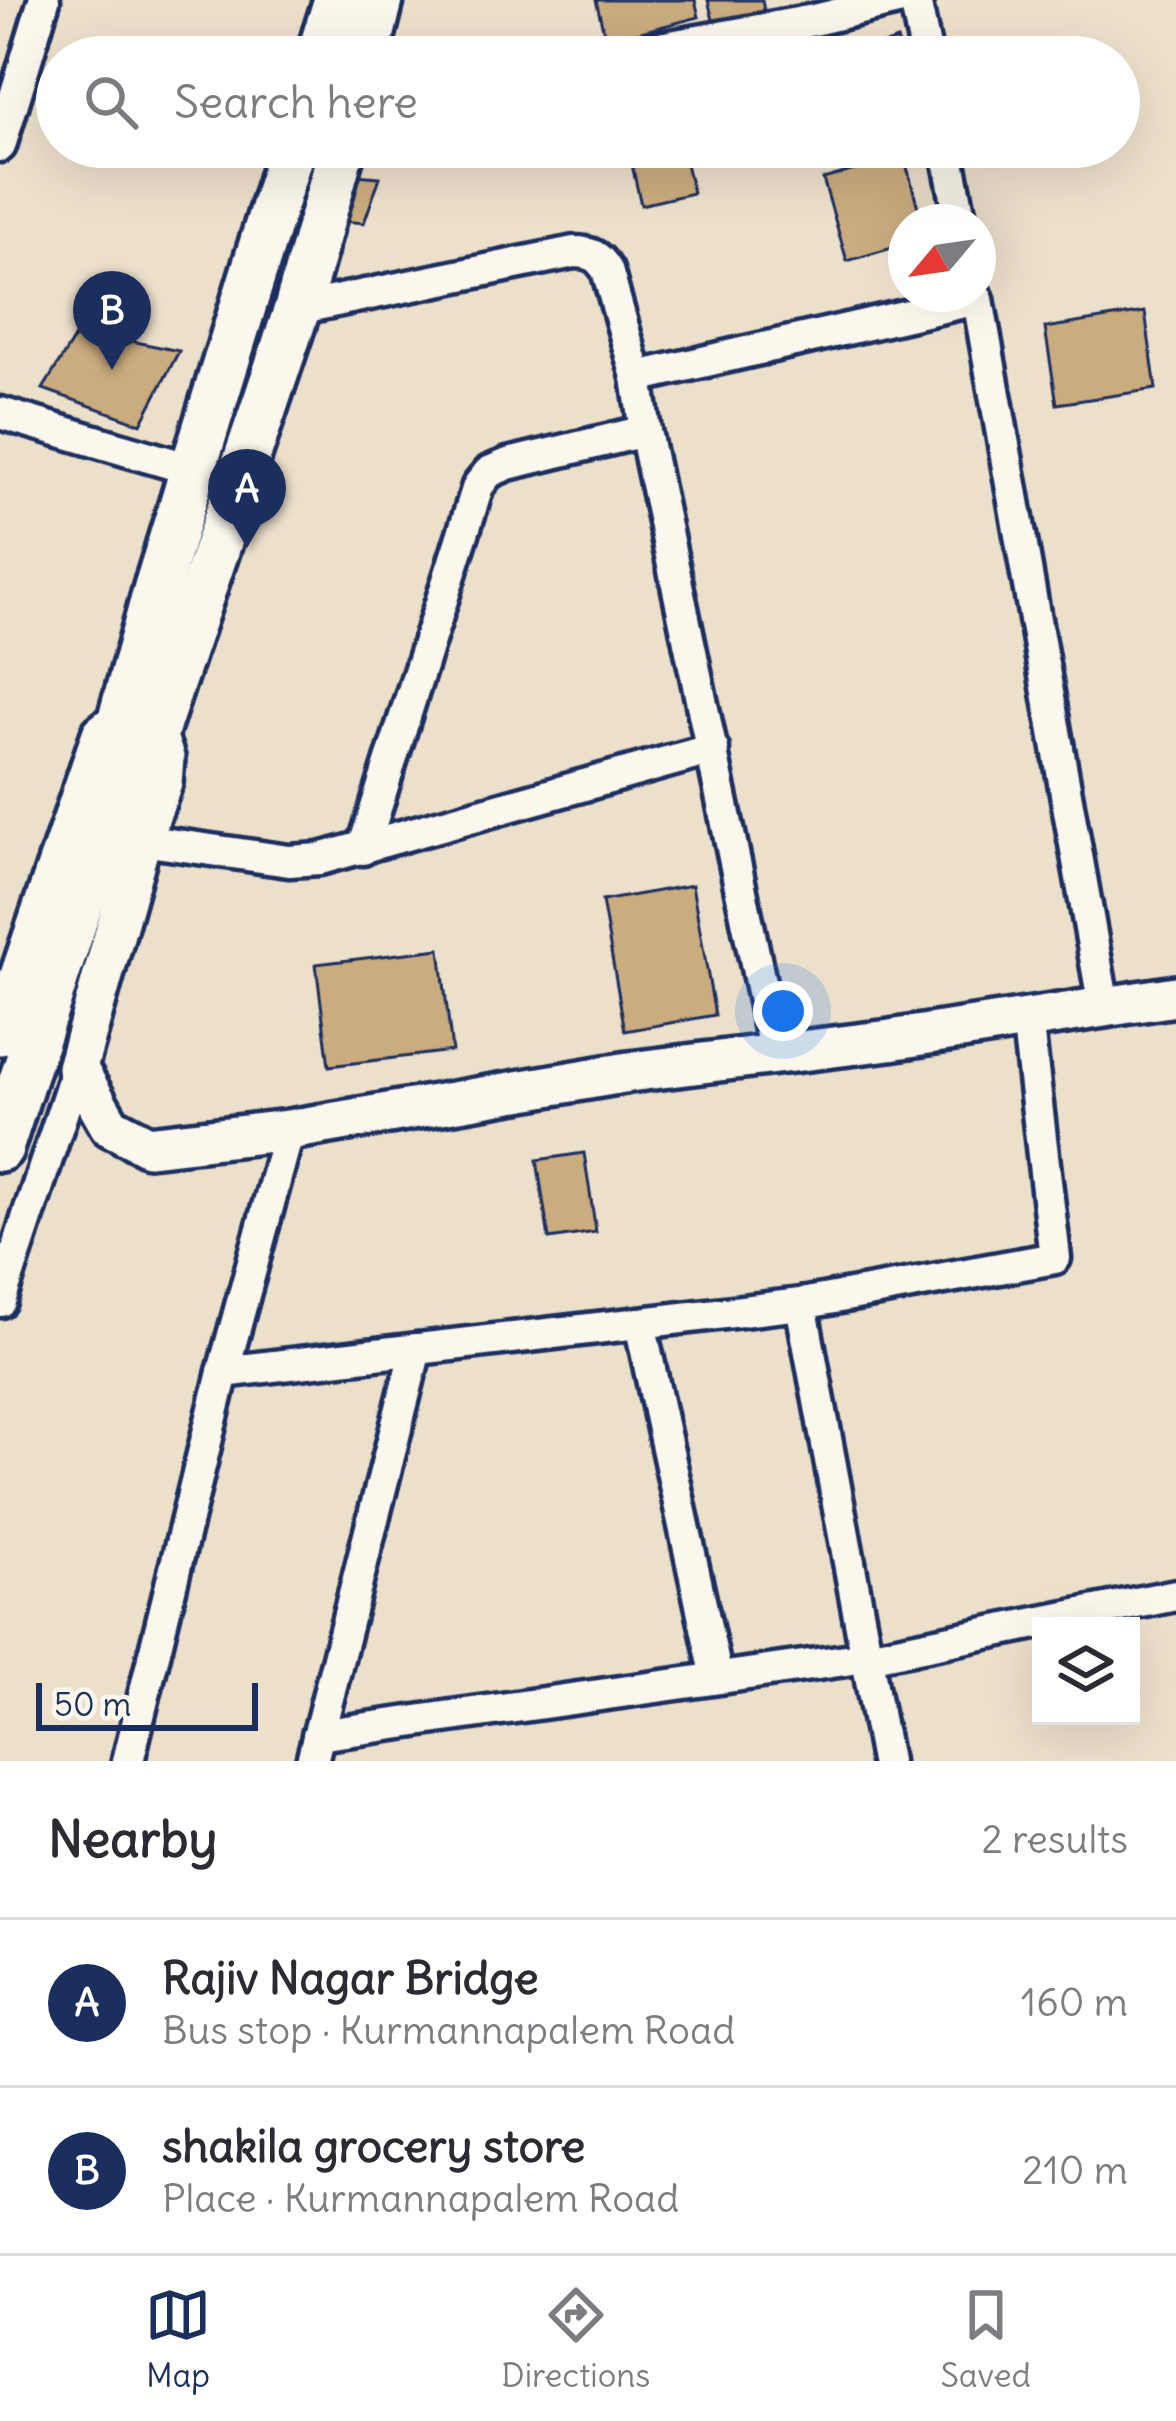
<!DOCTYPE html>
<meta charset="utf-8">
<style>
body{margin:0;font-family:Delius,sans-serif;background:#f7f7f7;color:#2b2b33}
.controls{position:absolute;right:36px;bottom:36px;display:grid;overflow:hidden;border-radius:0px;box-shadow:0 12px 48px #0002}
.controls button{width:108px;height:108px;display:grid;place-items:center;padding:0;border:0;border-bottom:3px solid #e1e1e2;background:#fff;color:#2b2b33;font:60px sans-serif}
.compass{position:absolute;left:888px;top:204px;width:108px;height:108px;border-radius:50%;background:#fff;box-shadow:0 12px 48px #0002;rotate:241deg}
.scale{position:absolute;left:36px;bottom:30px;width:222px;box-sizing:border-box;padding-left:12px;border:6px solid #1b2f5e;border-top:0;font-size:33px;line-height:42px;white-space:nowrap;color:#1b2f5e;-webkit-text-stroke:9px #fbf7ec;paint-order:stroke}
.you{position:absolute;left:783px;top:1011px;width:42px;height:42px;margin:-30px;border:9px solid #fff;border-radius:50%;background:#1a73e8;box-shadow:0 0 0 18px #1a73e833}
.badge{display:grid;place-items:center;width:78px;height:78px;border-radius:50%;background:#1b2f5e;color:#fff;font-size:39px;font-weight:700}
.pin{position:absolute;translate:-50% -99px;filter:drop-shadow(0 3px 6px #0008)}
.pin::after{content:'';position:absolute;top:63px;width:42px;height:36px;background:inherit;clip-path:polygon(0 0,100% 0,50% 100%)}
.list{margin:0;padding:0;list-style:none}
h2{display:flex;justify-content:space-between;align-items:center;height:156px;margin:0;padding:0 48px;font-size:51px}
h2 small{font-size:39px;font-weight:400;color:#7c7c81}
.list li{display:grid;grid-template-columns:78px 1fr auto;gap:36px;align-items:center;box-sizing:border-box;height:168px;padding:0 48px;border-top:3px solid #e1e1e2}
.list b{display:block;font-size:45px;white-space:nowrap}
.list p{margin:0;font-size:39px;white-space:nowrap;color:#7c7c81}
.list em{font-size:39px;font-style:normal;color:#7c7c81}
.icon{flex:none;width:66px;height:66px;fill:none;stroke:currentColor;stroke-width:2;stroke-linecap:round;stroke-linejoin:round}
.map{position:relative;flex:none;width:1176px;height:1761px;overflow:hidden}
.search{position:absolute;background:#fff;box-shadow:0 12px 48px #0002;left:36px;right:36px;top:36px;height:132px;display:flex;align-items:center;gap:30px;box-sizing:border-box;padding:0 42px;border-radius:66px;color:#7c7c81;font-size:45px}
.sheet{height:492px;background:#fff}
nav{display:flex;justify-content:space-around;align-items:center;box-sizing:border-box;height:168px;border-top:3px solid #e1e1e2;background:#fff;font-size:33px;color:#7c7c81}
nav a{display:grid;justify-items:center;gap:6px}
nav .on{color:#1b2f5e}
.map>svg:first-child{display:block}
</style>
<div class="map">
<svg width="1176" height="1761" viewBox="0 0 1176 1761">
<rect width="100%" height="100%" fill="#ede0cb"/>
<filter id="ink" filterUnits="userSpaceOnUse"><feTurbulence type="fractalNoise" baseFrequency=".00833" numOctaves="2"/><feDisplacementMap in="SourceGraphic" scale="24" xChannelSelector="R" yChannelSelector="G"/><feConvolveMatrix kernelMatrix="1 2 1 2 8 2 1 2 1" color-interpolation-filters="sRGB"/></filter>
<g filter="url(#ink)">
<g fill="#cbac7f" stroke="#1b2f5e" stroke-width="3">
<path d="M596,0H695L699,17L606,41Z"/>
<path d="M708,0H762L765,16L715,28Z"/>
<path d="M897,40L903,57H851Z"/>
<path d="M628,147H682L693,193L641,205Z"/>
<path d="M904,156L922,222H906V244L847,261L823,179Z"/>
<path d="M344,174L380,177L364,223L340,221Z"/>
<path d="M1145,312L1156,389L1057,404L1045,328Z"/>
<path d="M79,330L179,351L141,424L43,389Z"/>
<path d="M692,885L715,1015L625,1031L602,901Z"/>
<path d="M440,949L452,1051L329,1066L316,964Z"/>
<path d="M584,1153L596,1232L549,1239L537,1160Z"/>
</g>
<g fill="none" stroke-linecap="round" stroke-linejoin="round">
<defs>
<g id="minor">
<path d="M915,0L927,57"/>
<path d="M610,57L814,20L898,0"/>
<path d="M0,146L44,0"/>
<path d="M946,147L961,222"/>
<path d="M297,309L574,252C591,252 598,256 607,270L637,377"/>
<path d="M0,413L207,474"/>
<path d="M141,840L289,861L320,859L713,749"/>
<path d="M363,849L478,486L489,472L508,464L645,431"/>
<path d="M775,1054L645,431L637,377L978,299L1104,1007"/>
<path d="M0,1301L77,1068"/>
<path d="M640,1323L717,1678"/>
<path d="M223,1372L801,1304"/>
<path d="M318,1735L867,1657L1176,1595"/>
<path d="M128,1761L223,1372L289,1130"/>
<path d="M312,1761L416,1349"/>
<path d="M886,1761L801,1304L1055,1258L1027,1018"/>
</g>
<path id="tertiary" d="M0,1035L102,734L121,719L155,732L164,758L162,783L141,840L77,1068L110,1126L148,1146L289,1130L629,1072L890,1040L1176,996"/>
<g id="secondary">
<path d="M319,57L337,0"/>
<path d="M366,57L380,0"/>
<path d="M121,777L155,732L297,309L342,147"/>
<path d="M0,1148L121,777V719L157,587L292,147"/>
</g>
</defs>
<use href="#minor" stroke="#1b2f5e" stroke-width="39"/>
<use href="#tertiary" stroke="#1b2f5e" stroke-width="48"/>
<use href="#secondary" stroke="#1b2f5e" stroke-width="54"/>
<use href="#minor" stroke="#fbf7ec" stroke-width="30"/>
<use href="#tertiary" stroke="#fbf7ec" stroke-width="39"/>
<use href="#secondary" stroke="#fbf7ec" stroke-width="45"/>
</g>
</g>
</svg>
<div class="controls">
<button><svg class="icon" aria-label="layers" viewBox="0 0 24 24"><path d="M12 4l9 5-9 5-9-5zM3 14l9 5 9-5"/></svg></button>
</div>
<svg class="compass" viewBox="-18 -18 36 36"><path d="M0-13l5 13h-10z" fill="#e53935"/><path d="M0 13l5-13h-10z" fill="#7c7c81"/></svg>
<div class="scale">50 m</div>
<div class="you"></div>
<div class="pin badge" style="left:247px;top:548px">A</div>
<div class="pin badge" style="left:112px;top:370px">B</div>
<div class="search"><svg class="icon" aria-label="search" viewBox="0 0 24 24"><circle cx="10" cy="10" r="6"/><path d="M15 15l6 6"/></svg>Search here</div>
</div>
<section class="sheet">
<h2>Nearby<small>2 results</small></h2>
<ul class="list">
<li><span class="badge">A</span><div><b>Rajiv Nagar Bridge</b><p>Bus stop · Kurmannapalem Road</p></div><em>160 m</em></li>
<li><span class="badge">B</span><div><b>shakila grocery store</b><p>Place · Kurmannapalem Road</p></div><em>210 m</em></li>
</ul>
</section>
<nav>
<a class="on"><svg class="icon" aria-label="map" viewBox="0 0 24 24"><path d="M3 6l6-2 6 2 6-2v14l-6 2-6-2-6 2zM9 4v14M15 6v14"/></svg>Map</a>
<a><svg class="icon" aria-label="directions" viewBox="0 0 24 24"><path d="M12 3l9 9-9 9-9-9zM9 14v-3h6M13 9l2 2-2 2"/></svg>Directions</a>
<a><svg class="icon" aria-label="saved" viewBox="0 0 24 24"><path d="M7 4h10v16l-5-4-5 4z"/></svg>Saved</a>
</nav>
